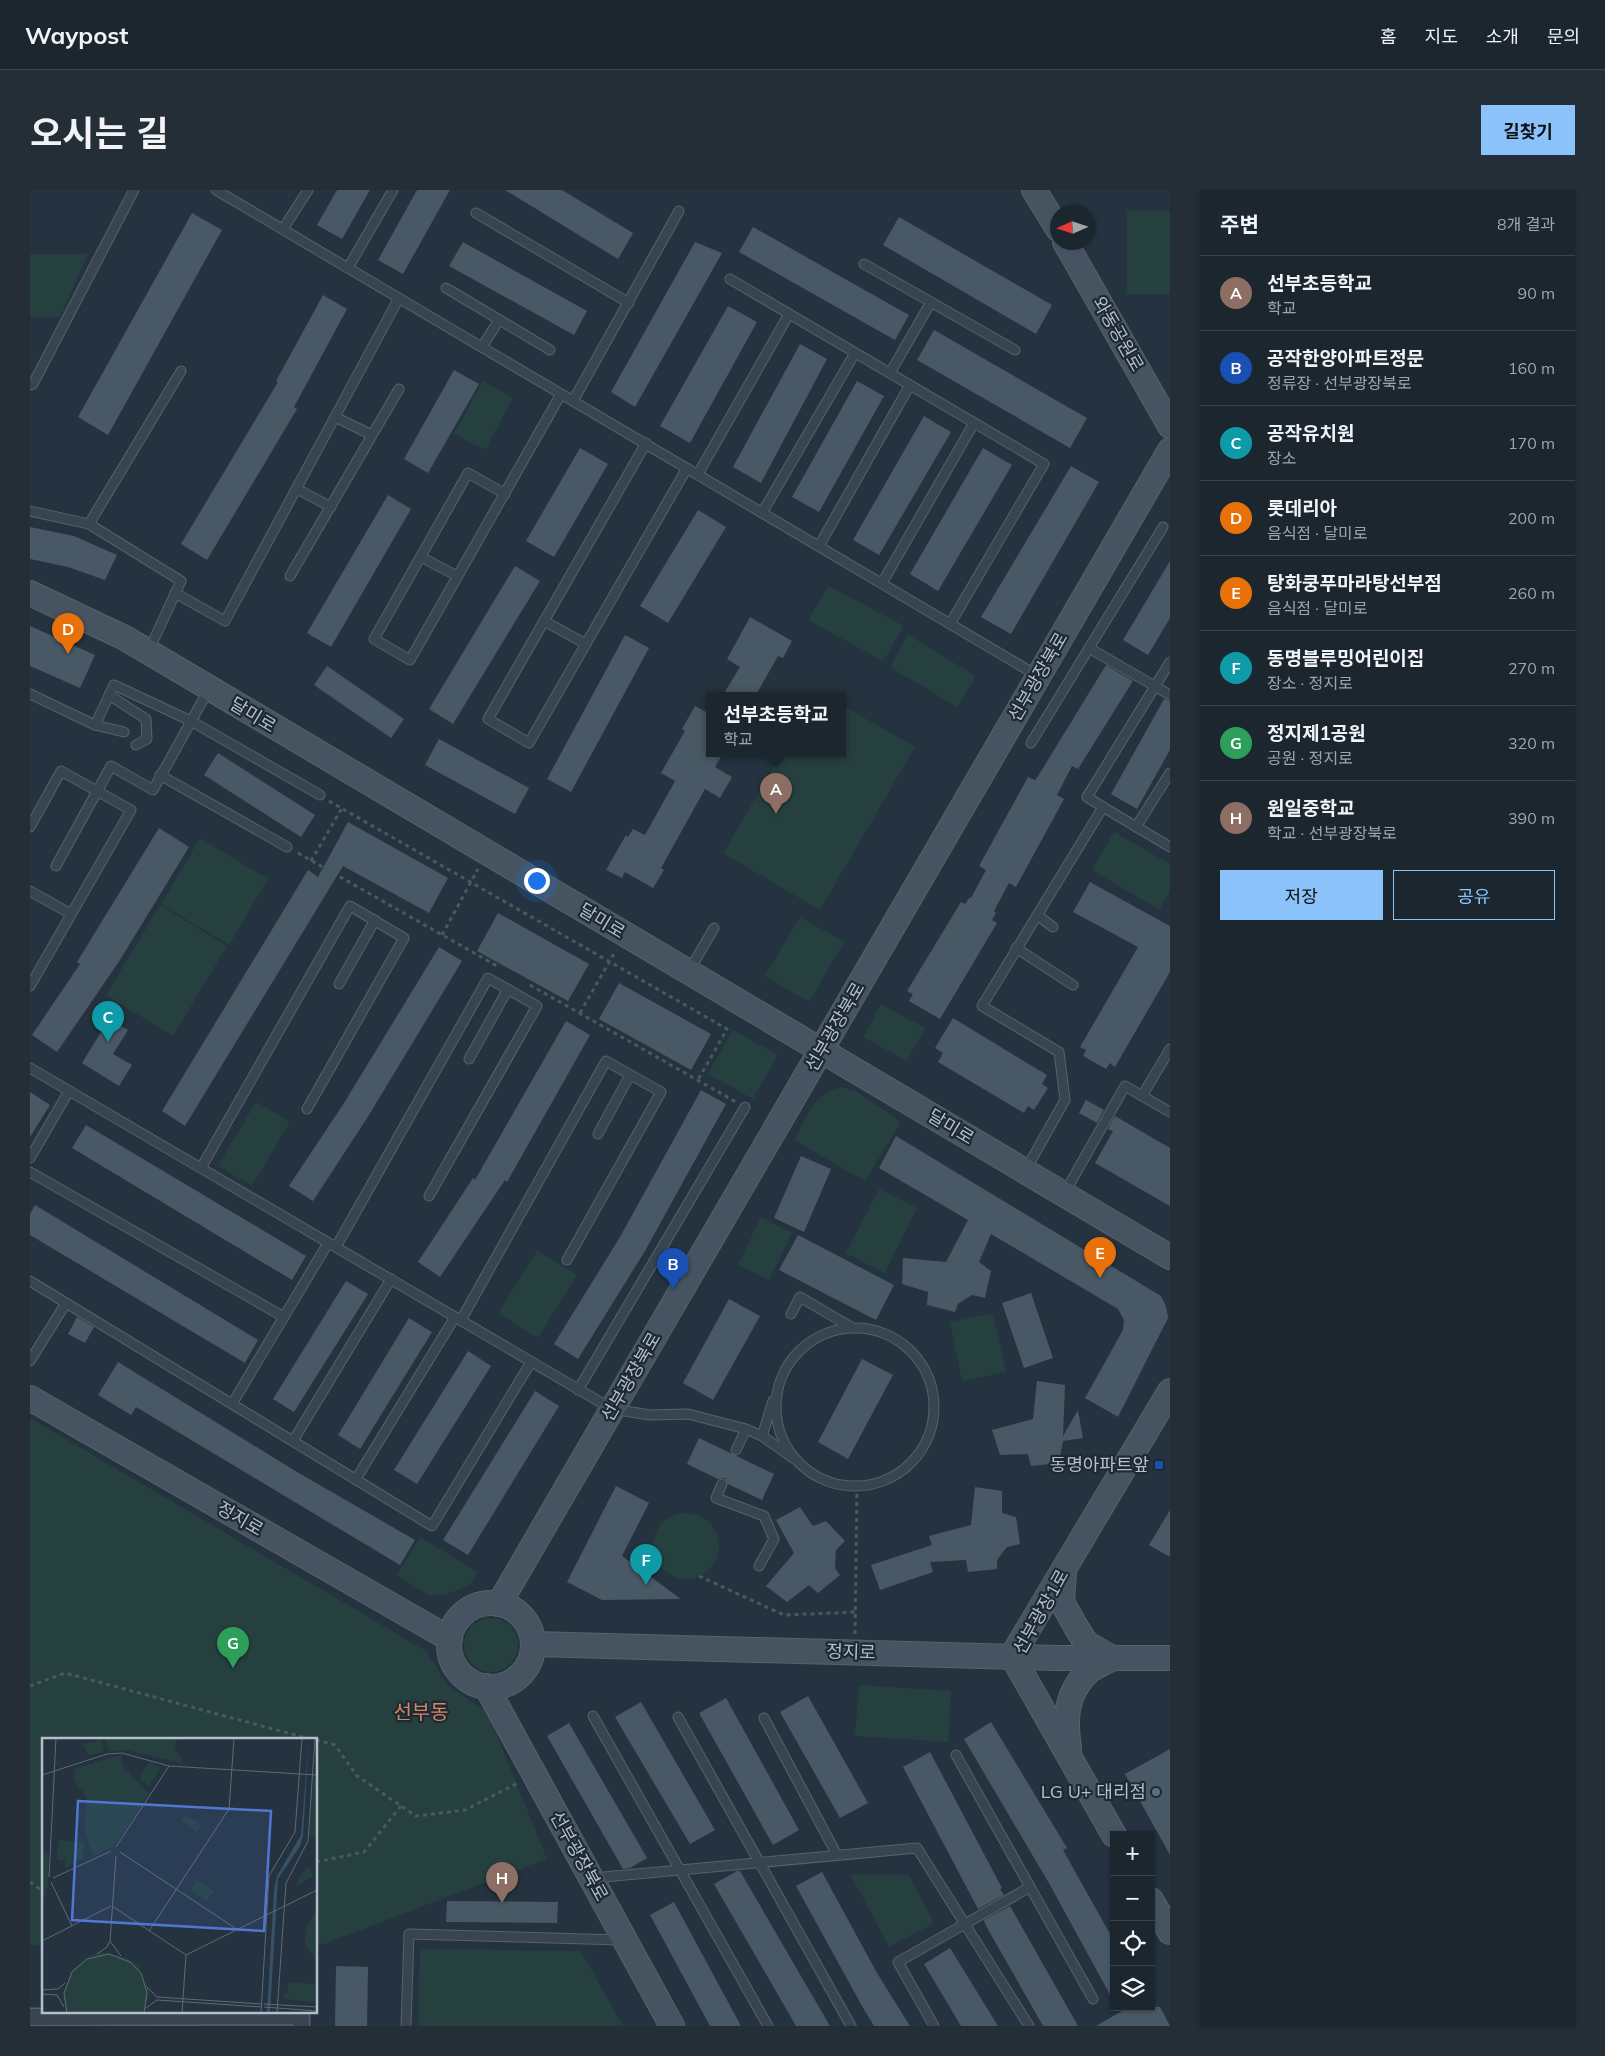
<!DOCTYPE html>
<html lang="ko">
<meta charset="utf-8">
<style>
body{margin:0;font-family:Mulish,"Noto Sans KR",sans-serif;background:#242e37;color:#f1f3f6}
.controls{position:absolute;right:15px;bottom:15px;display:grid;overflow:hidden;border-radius:0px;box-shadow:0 1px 4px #0004}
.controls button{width:45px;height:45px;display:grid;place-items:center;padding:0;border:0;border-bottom:1px solid #39434b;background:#1b262f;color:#f1f3f6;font:25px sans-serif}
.compass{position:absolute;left:1020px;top:15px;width:45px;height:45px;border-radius:50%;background:#1b262f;box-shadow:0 1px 4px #0004;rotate:267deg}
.you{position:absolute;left:506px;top:690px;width:18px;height:18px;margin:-12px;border:4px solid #fff;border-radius:50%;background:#1a73e8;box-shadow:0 0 0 8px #1a73e833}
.badge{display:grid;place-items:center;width:32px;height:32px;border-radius:50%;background:#8ac2f9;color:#fff;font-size:16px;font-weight:700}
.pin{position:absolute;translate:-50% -41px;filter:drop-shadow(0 1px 2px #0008)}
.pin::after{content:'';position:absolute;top:26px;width:18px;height:15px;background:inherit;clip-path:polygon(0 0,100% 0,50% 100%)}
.popup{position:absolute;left:676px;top:502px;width:140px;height:65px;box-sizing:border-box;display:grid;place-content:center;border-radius:0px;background:#1b262f;filter:drop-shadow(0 1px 4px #0005);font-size:16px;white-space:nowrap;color:#a0a5aa}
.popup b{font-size:19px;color:#f1f3f6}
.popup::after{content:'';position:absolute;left:50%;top:100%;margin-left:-10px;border:10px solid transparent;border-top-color:#1b262f}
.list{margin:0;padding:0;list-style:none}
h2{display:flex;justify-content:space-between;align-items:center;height:65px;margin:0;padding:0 20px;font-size:21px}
h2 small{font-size:16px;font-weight:400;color:#a0a5aa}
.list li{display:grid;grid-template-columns:32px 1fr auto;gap:15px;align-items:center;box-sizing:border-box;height:75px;padding:0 20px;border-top:1px solid #39434b}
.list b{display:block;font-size:19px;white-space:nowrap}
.list p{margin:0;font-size:16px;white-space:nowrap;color:#a0a5aa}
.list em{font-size:16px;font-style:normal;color:#a0a5aa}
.actions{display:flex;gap:10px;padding:15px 20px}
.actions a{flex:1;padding:11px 0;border:1px solid #8ac2f9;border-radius:0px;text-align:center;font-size:18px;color:#8ac2f9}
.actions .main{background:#8ac2f9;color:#111}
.icon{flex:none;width:28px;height:28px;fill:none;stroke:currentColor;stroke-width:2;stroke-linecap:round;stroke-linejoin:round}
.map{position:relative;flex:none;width:1140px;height:1836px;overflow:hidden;border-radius:0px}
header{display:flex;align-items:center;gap:30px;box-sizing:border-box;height:70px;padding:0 25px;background:#1b262f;border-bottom:1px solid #39434b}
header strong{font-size:24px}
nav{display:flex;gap:28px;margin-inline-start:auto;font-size:18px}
.intro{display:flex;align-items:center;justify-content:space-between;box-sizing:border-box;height:120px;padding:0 30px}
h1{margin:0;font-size:35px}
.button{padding:12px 22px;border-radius:0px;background:#8ac2f9;color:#111;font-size:18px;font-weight:700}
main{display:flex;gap:30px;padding:0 30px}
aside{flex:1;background:#1b262f;border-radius:0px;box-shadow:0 1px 4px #0004}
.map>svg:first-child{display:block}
</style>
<header>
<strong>Waypost</strong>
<nav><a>홈</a><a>지도</a><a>소개</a><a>문의</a></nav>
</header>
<div class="intro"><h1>오시는 길</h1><a class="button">길찾기</a></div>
<main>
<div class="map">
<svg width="1140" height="1836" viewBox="0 0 1140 1836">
<rect width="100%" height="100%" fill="#24333f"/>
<g fill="#264040">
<rect x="1097" y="21" width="43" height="83"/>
<path d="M0,64H58L30,127H0Z"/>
<path d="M453,191L483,208L455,260L424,244Z"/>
<path d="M799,396L874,436L853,471L778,430Z"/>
<path d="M878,445L946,486L927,517L860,477Z"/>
<path d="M812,515L885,557L790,720L693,663L752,563H812Z"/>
<path d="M1084,642L1140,674V702L1129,720L1062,680Z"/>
<path d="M170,648L238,689L199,755L131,714Z"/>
<path d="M130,715L197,756L143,846L76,805Z"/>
<path d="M770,727L814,752L779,812L735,786Z"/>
<path d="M851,814L895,838L877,871L833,847Z"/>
<path d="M703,840L748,865L723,909L678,884Z"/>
<path d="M812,897L826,901L871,932L835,991L764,950C777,927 784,902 812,897Z"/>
<path d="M226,912L260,932L222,996L188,976Z"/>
<path d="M849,999L887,1018L855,1083L816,1063Z"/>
<path d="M731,1027L762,1043L739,1090L708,1075Z"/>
<path d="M507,1061L547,1085L508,1148L468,1123Z"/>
<path d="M963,1123L976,1182L932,1191L920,1132Z"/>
<path d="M0,1228L396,1461L417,1495L458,1523L517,1669L286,1757V1550H14V1756L0,1755Z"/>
<circle cx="656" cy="1356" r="33"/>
<path d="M390,1347L448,1382L440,1395L415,1405H398L367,1385Z"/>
<circle cx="461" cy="1455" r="27"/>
<path d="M829,1495L921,1501L918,1552L825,1546Z"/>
<path d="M821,1685H879L904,1733L859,1757Z"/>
<path d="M390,1759L551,1761L593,1836H388Z"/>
</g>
<g fill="#485965">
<path d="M307,0H340L312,49L287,35Z"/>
<path d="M387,0H420L373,84L348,70Z"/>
<path d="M475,0H532L603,43L588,69Z"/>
<path d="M162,23L192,40L78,245L48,227Z"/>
<path d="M869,27L1022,115L1006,144L853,55Z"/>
<path d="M723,37L879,125L865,150L709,62Z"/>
<path d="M433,52L557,121L544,145L419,76Z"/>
<path d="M665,52L692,63L605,217L581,202Z"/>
<path d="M293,105L317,119L264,217L267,219L177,370L151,354L248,192L246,191Z"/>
<path d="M698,116L727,132L660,253L630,236Z"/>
<path d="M904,140L1057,228L1040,258L887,170Z"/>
<path d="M770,154L797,169L731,293L703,277Z"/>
<path d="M424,180L449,194L398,283L374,269Z"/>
<path d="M827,191L854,206L789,322L762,307Z"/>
<path d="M894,226L921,242L849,365L823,350Z"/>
<path d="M550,258L578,274L524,367L496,351Z"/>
<path d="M953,258L982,275L908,401L880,384Z"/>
<path d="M1041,276L1069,292L981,444L951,427Z"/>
<path d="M358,305L381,319L301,457L277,443Z"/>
<path d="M668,320L696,337L638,433L610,416Z"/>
<path d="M0,337L44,346L87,365L75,390L38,377L0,369Z"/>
<path d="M1140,371V428L1118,465L1093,450Z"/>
<path d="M485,376L510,391L423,534L399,519Z"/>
<path d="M720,427L762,451L753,468L748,466L726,505H693L710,477L697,469Z"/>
<path d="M0,436L65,465L50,498L0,476Z"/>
<path d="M595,445L619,458L541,602L517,589Z"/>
<path d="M1076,475L1103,491L1048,579L1042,576L1027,605L1034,609L986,697L979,693L964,721L966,723L962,730L967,733L910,829L879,811L883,804L877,801L931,712L935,714L940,707L941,708L956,680L949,676L998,587L1005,590L1010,583Z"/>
<path d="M297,476L374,529L361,548L284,495Z"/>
<path d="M1134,509L1140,511V560L1107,619L1081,604Z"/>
<path d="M665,516L680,524V563H693L685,577L702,587L690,608L675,599L631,678L634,680L623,698L595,682L592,688L576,680L596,645L598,647L603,639L615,645L645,591L631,583L655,541L652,539Z"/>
<path d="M409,549L499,598L485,624L395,575Z"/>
<path d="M188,563L285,625L271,647L174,585Z"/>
<path d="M318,632L418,688L399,723L313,676L155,936L132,921L278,680L288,687Z"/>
<path d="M129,638L159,657L90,770L27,862L2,845L50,774L47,772Z"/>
<path d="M1060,692L1140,736V782L1085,877L1080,873L1076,879L1053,866L1056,860L1050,857L1108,757L1043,722Z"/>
<path d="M468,723L559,774L538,811L447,761Z"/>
<path d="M409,757L432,771L339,925L283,1011L259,996L314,913Z"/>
<path d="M589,793L681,844L661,880L569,829Z"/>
<path d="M923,828L1017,885L1012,894L1018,898L1004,920L998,916L994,923L908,872L913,863L905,858Z"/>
<path d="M79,829L98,840L83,864L102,875L89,896L52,873Z"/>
<path d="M536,831L560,845L477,992L475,990L410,1087L388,1072L443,988L445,990Z"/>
<path d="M671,900L696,914L615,1061L548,1169L524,1154L590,1047Z"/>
<path d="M0,902L20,915L0,947Z"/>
<path d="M1056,910L1074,920L1067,933L1049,923Z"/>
<path d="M1085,926L1140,958V1016L1065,973L1083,941L1078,939Z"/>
<path d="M56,935L276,1066L262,1090L42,958Z"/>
<path d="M866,946L1131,1106L1136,1116L1138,1128L1088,1227L1055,1208L1093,1140L1094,1130L1088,1119L961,1044L949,1072L961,1081L955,1108L942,1105L928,1114L925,1122L897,1115L898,1102L872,1094L873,1068L916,1072L938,1030L849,978Z"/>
<path d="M771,966L801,979L774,1042L744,1028Z"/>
<path d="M5,1015L228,1150L215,1173L0,1045V1024Z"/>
<path d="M768,1045L864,1095L846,1130L749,1080Z"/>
<path d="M316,1091L338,1104L264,1222L243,1209Z"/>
<path d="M1001,1103L1023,1168L994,1178L972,1113Z"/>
<path d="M699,1109L730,1126L683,1210L653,1193Z"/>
<path d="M47,1127L64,1137L55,1153L38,1144Z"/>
<path d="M379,1128L402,1142L330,1259L308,1245Z"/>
<path d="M438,1161L461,1176L387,1294L364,1280Z"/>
<path d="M832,1169L863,1185L818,1269L788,1252Z"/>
<path d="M88,1172L267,1282L385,1350L370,1375L106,1217L101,1225L68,1205Z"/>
<path d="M1007,1191L1035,1195L1033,1246L1048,1220L1053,1248L1033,1251L1029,1273L1001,1276L998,1264L970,1265L962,1240L1003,1229Z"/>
<path d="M505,1201L529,1216L438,1365L413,1350Z"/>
<path d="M669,1248L744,1284L732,1310L698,1294L695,1288L688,1289L657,1274Z"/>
<path d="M586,1296L619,1313L592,1366L651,1409L572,1410L537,1392Z"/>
<path d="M945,1297L972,1301V1323L986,1327L990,1354L977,1357L967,1370V1379L938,1382L936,1370L900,1372L903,1382L850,1400L841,1375L902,1355L899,1346L941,1335Z"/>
<path d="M770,1317L783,1336L796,1331L815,1351L806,1360L805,1378L810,1385L788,1403L779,1395L757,1412L736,1396L764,1363L746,1330Z"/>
<path d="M1140,1320V1367L1119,1355Z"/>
<path d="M778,1506L838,1613L810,1628L750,1522Z"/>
<path d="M696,1508L769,1640L743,1655L669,1523Z"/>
<path d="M611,1512L685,1640L660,1654L585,1527Z"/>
<path d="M961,1532L1037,1658L1033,1660L1084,1751V1812L1020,1695L934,1549Z"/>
<path d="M539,1533L617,1668L600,1678L593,1679L517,1546Z"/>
<path d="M1140,1559V1665L1095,1584Z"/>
<path d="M900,1562L972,1698L970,1699L974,1705L948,1719L873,1577Z"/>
<path d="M707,1681H710L800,1836H766L684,1694Z"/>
<path d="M792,1682L847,1783L880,1836H844L832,1816L766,1696Z"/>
<path d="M417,1711L528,1712L527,1733L416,1732Z"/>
<path d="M644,1712L711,1836H680L620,1725Z"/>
<path d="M980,1716L1048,1836H1013L955,1734L954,1730Z"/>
<path d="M920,1758L968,1836H931L894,1774Z"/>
<path d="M306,1776L338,1777L337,1836H305Z"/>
<path d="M1099,1817H1130L1140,1836H1066Z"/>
</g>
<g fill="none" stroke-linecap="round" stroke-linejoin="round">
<defs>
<g id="lane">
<path d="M186,0L1008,486"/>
<path d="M446,23L599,113"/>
<path d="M253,39L278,0"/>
<path d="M834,74L985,160"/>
<path d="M318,78L363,0"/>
<path d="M700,89L1014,274L920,434"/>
<path d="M416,98L520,160"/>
<path d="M452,157L469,130"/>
<path d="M860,183L901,112"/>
<path d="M0,195L3,194L104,0"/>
<path d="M543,211L649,21"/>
<path d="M305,227L342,245"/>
<path d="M616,253L458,529L499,553L657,278"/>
<path d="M668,284L759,124"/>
<path d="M267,299L301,317"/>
<path d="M475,304L438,283L344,449L380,470L531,204"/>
<path d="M0,321L59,334L151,391L119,460"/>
<path d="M732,323L825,163"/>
<path d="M59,334L151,181"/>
<path d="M789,356L880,195"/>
<path d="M391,367L427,386"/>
<path d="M260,386L369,199"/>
<path d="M852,393L944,233"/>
<path d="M145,403L195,431L369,108"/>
<path d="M514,431L556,454"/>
<path d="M1059,458L1140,505"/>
<path d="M0,504L65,535L84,495L161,531L290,605"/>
<path d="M79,505L116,529L117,549L106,555"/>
<path d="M65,535L94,542"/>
<path d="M1001,553L1133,337"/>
<path d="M130,585L257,657"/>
<path d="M1073,617L1140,657"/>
<path d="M0,637L31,581L101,620L0,796"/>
<path d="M1106,637L1140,583"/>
<path d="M26,676L81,576L123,600L179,499"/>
<path d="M0,701L41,724"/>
<path d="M1007,725L1023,737"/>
<path d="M986,758L1043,795"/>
<path d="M659,781L684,738"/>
<path d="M309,794L345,730"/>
<path d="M439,869L478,799"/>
<path d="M0,878L582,1219L620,1225L658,1224L716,1239L732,1246L763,1268"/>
<path d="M1112,906L1140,859"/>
<path d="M568,944L600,885"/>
<path d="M0,968L39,901"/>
<path d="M171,978L320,716L374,748L277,919"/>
<path d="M995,981L1035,910L1029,862L952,816L1073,617L1057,607L1140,472"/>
<path d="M0,982L254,1127"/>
<path d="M1034,1004L1095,896L1140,922"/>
<path d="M306,1057L458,788L507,816L399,1006"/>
<path d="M0,1091L402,1336L501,1172"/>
<path d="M761,1124L770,1107L821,1137"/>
<path d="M431,1130L576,871L631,902L537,1070"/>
<circle cx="825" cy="1217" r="79"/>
<path d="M0,1171L36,1113"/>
<path d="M548,1200L715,917"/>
<path d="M202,1214L298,1053"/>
<path d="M732,1246L743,1211"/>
<path d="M263,1251L361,1089"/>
<path d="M706,1260L716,1239"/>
<path d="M326,1289L425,1127"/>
<path d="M692,1294L686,1308L734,1326L744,1349L729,1376"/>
<path d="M563,1526L738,1836"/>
<path d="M648,1527L821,1836"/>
<path d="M734,1528L807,1665"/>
<path d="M926,1565L1063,1809"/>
<path d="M563,1688L887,1658L999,1836"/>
<path d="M376,1836L379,1744L591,1750"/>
<path d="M904,1836L868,1772L1000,1697"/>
</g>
<path id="street" d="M0,1827L271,1826V1836"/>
<g id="secondary">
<path d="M1004,0L1028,39"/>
<path d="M1035,52L1140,236"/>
<path d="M0,403L95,448L1140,1067"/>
<path d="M0,1208L420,1449"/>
<path d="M1034,1382L1032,1412L1046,1437L1056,1453L1082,1468"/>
<circle cx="461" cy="1455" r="42"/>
<path d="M469,1414L1140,260"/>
<path d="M503,1454L1027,1468H1140"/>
<path d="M982,1466L1140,1201"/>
<path d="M982,1466L1084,1645"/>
<path d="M456,1496L642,1836"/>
<path d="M1039,1558C1035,1532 1035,1505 1056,1484C1062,1477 1075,1473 1083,1468"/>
<path d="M1121,1710L1140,1742"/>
</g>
</defs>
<use href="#lane" stroke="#56626d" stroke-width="11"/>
<use href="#street" stroke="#56626d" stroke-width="19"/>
<use href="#secondary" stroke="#56626d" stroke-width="26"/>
<g stroke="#445c5c" stroke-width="3" stroke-dasharray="4 4" stroke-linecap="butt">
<path d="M299,611L697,839L668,890"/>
<path d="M268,663L467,776"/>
<path d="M281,671L312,618"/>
<path d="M412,745L448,679"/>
<path d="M500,795L706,912"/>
<path d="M550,823L586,760"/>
<path d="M669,1386L754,1425L826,1422"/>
<path d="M825,1444L827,1297"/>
<path d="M0,1496L35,1483L284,1550"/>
<path d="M286,1550L305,1555L327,1586L386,1626L435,1620L488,1593"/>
<path d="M286,1672L334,1662L371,1616"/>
<path d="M0,1692L14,1702"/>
</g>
<use href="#lane" stroke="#38444f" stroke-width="9"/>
<use href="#street" stroke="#38444f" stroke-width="16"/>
<use href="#secondary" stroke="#465462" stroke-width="24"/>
</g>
<rect fill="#1a4fb4" stroke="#1d2934" stroke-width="2" x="1124" y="1270" width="10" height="10" rx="2.5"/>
<circle fill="#5c6f8a" stroke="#1d2934" stroke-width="2" cx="1126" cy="1602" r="5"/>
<g text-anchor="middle" stroke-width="4.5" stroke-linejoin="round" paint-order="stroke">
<g font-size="18" fill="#b5bfca" stroke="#1d2934">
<text transform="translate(1088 144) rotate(60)" y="6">와동공원로</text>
<text transform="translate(1008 487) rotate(-60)" y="6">선부광장북로</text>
<text transform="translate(223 525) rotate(31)" y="6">달미로</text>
<text transform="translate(572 731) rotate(31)" y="6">달미로</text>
<text transform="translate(805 837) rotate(-60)" y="6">선부광장북로</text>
<text transform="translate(921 937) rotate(31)" y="6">달미로</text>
<text transform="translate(601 1187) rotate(-60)" y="6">선부광장북로</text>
<text transform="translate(210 1329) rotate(30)" y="6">정지로</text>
<text transform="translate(1011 1422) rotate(-61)" y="6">선부광장1로</text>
<text transform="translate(821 1462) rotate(2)" y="6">정지로</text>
<text transform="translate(549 1666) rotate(61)" y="6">선부광장북로</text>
</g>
<g font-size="18" fill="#b5bfca" stroke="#1d2934" text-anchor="end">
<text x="1119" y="1281">동명아파트앞</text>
<text x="1116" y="1608">LG U+ 대리점</text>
</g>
<g font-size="20" fill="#d68763" stroke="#1d2934">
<text x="391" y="1529">선부동</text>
</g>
</g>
<g transform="translate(12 1548)">
<rect width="275" height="275" fill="#24333f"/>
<path d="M63,0H138L133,3V11L142,26L85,12L67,13ZM60,2L62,14L48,17L44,14L41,6ZM79,17L80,27L107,56L73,107L51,118L43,93L45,60L32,42L33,30ZM108,23L118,30L107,48L97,41ZM271,39H275V100L267,99ZM144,77L160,87L155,94L139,83ZM16,102L42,104L41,121L23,130V122H15ZM0,114L6,115V147L0,167ZM266,128L272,138L256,147V141ZM155,142L172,153L165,163L149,152ZM275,170V227L263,205L264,191ZM61,214L86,220L96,228L107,251L103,275H26L22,258L29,233L48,217ZM246,244L271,246L275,250L273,264L241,261V256H245Z" fill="#264040"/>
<path d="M267,0L261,98L258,108L236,141L228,274L225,275L232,152L235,138L259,97Z" fill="#385166"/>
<path fill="none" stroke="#5e6b77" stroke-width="1" d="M0,37L65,16L80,15L127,28L275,37M74,109L127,28M78,114L196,192M7,139L14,0M11,140L69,113M9,144L30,188M70,168L144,217L140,275M107,193L187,71L192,0M0,203L69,168M68,203L79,218M55,216L65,209L68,203L74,118M144,217L275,152M105,249L115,259L219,266M0,252L16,251L23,245M0,256L15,257L22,269M222,266L275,269M222,269L275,273M104,270L115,262L220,269M25,275L22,255L30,234L45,221L67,216L88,224L99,235L105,255L102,275M219,275L227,138L253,94L260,0M235,275L244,145L266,103L273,0"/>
<path fill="#5276d3" fill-opacity="0.15" stroke="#5276d3" stroke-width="2.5" d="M36,63L229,73L222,193L30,182Z"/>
<rect width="275" height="275" fill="none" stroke="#b5bfca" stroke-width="2.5"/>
</g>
</svg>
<div class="controls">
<button>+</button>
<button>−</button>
<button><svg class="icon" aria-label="locate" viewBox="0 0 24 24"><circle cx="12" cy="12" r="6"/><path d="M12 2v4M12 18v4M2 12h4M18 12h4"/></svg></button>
<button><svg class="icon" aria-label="layers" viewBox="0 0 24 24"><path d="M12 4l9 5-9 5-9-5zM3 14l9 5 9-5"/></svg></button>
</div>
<svg class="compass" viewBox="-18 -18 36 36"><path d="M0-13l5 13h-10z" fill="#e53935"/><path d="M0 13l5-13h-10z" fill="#a0a5aa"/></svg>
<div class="you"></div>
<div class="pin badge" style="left:746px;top:624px;background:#8d6e63">A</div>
<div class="popup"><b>선부초등학교</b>학교</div>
<div class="pin badge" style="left:643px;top:1099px;background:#1a4fb4">B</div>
<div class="pin badge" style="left:78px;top:852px;background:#0f9aa8">C</div>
<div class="pin badge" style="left:38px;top:464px;background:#e8710a">D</div>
<div class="pin badge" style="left:1070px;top:1088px;background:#e8710a">E</div>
<div class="pin badge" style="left:616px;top:1395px;background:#0f9aa8">F</div>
<div class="pin badge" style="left:203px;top:1478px;background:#2e9e5b">G</div>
<div class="pin badge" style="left:472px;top:1713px;background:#8d6e63">H</div>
</div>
<aside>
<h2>주변<small>8개 결과</small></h2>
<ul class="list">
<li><span class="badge" style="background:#8d6e63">A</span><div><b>선부초등학교</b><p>학교</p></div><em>90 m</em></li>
<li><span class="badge" style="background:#1a4fb4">B</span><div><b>공작한양아파트정문</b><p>정류장 · 선부광장북로</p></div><em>160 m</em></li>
<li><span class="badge" style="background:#0f9aa8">C</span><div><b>공작유치원</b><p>장소</p></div><em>170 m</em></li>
<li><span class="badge" style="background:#e8710a">D</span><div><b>롯데리아</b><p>음식점 · 달미로</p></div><em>200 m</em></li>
<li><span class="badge" style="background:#e8710a">E</span><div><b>탕화쿵푸마라탕선부점</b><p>음식점 · 달미로</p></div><em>260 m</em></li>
<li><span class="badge" style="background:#0f9aa8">F</span><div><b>동명블루밍어린이집</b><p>장소 · 정지로</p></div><em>270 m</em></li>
<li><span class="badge" style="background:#2e9e5b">G</span><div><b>정지제1공원</b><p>공원 · 정지로</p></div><em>320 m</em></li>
<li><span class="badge" style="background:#8d6e63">H</span><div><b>원일중학교</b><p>학교 · 선부광장북로</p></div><em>390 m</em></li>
</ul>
<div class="actions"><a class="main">저장</a><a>공유</a></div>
</aside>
</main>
